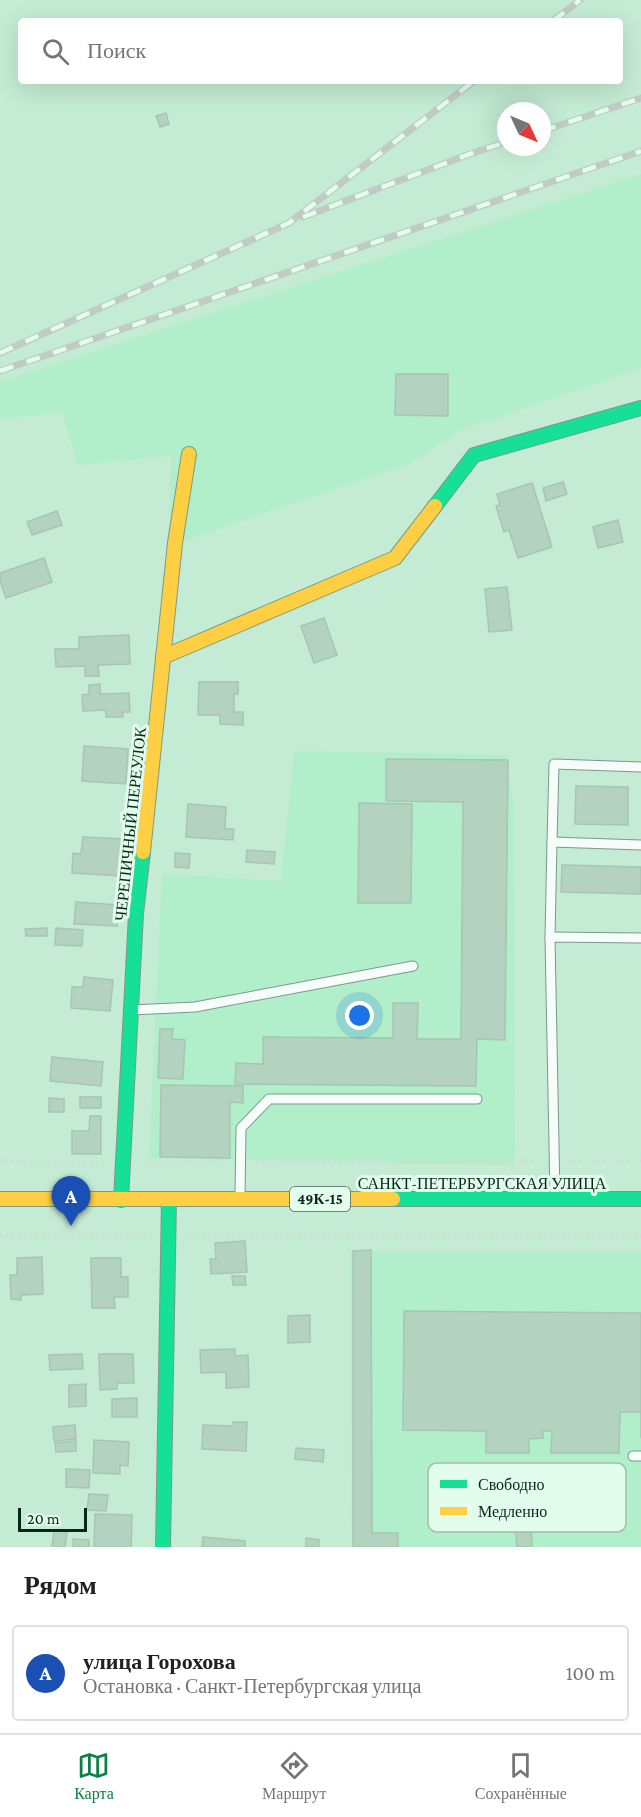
<!DOCTYPE html>
<html lang="ru">
<meta charset="utf-8">
<style>
body{margin:0;font-family:"Crimson Pro",serif;background:#f2f2f2;color:#202124}
.compass{position:absolute;left:497px;top:102px;width:54px;height:54px;border-radius:50%;background:#fff;box-shadow:0 6px 24px #0002;rotate:134deg}
.scale{position:absolute;left:18px;bottom:15px;width:69px;box-sizing:border-box;padding-left:6px;border:3px solid #092717;border-top:0;font-size:16px;line-height:21px;white-space:nowrap;color:#092717;-webkit-text-stroke:4px #e2fdeb;paint-order:stroke}
.you{position:absolute;left:360px;top:1016px;width:21px;height:21px;margin:-15px;border:4px solid #fff;border-radius:50%;background:#1a73e8;box-shadow:0 0 0 9px #1a73e833}
.badge{display:grid;place-items:center;width:39px;height:39px;border-radius:50%;background:#0b8043;color:#fff;font-size:20px;font-weight:700}
.pin{position:absolute;translate:-50% -50px;filter:drop-shadow(0 2px 3px #0008)}
.pin::after{content:'';position:absolute;top:32px;width:21px;height:18px;background:inherit;clip-path:polygon(0 0,100% 0,50% 100%)}
.list{margin:0;padding:0;list-style:none}
h2{display:flex;justify-content:space-between;align-items:center;height:78px;margin:0;padding:0 24px;font-size:26px}
h2 small{font-size:20px;font-weight:400;color:#757577}
.list li{display:grid;grid-template-columns:39px 1fr auto;gap:18px;align-items:center;box-sizing:border-box;height:96px;margin:0 12px 12px;padding:0 12px;border:2px solid #e0e0e0;border-radius:6px}
.list b{display:block;font-size:22px;white-space:nowrap}
.list p{margin:0;font-size:20px;white-space:nowrap;color:#757577}
.list em{font-size:20px;font-style:normal;color:#757577}
.icon{flex:none;width:33px;height:33px;fill:none;stroke:currentColor;stroke-width:2;stroke-linecap:round;stroke-linejoin:round}
.map{position:relative;flex:none;width:641px;height:1547px;overflow:hidden}
.search{position:absolute;background:#fff;box-shadow:0 6px 24px #0002;left:18px;right:18px;top:18px;height:66px;display:flex;align-items:center;gap:15px;box-sizing:border-box;padding:0 21px;border-radius:6px;color:#757577;font-size:22px}
.sheet{height:186px;background:#fff}
nav{display:flex;justify-content:space-around;align-items:center;box-sizing:border-box;height:84px;border-top:2px solid #e0e0e0;background:#fff;font-size:16px;color:#757577}
nav a{display:grid;justify-items:center;gap:3px}
nav .on{color:#0b8043}
.map>svg:first-child{display:block}
</style>
<div class="map">
<svg width="641" height="1547" viewBox="0 0 641 1547">
<rect width="100%" height="100%" fill="#c4ebd4"/>
<g fill="#b1eeca">
<path d="M641,174V368L461,430L408,464L186,540L169,535L171,456L78,465L62,412L0,419V382Z"/>
<path d="M294,751L505,755L514,809L515,1165L149,1158L162,874L281,881Z"/>
<path d="M350,1251H641V1547H352Z"/>
</g>
<g fill="#b4d2c0" stroke="#a6c5b2" stroke-width="1.5">
<path d="M166,113L169,124L160,127L156,116Z"/>
<path d="M396,374H448V416L395,415Z"/>
<path d="M563,482L567,494L546,501L543,488Z"/>
<path d="M532,483L552,547L518,558L509,530L504,532L496,506L500,505L497,494Z"/>
<path d="M57,511L62,525L32,535L27,522Z"/>
<path d="M618,520L623,542L598,548L593,527Z"/>
<path d="M44,558L52,582L6,598L0,581V573Z"/>
<path d="M507,587L512,630L489,632L485,589Z"/>
<path d="M324,618L337,655L314,663L301,626Z"/>
<path d="M129,635L130,664L98,665L99,676H85V666L56,667L55,649H79V637Z"/>
<path d="M199,682H238V694H234V712H243V725L220,724V715H198Z"/>
<path d="M100,684V694L129,693L130,712H123V717H106V710L83,711L82,695L89,694V685Z"/>
<path d="M84,746L128,749L126,784L82,781Z"/>
<path d="M386,759L508,760L505,1040L477,1039L476,1086L235,1084L236,1063L263,1064V1037L393,1038V1003H418L417,1039H461L463,802L386,801Z"/>
<path d="M576,786L628,787V825L575,824Z"/>
<path d="M359,803L412,804L411,903H358Z"/>
<path d="M188,804L226,807L225,829H234L233,840L186,837Z"/>
<path d="M83,837L123,839L121,876L72,873L73,853L81,854Z"/>
<path d="M247,850L275,852L274,864L246,862Z"/>
<path d="M175,853L190,854L189,868L175,867Z"/>
<path d="M562,865L641,867V894L561,892Z"/>
<path d="M76,902L118,905L117,926L74,924Z"/>
<path d="M47,928V936H26L25,929Z"/>
<path d="M56,928L83,930L82,946L55,945Z"/>
<path d="M84,977L113,980L110,1011L71,1008L72,987H83Z"/>
<path d="M160,1029H173L172,1039L185,1040L183,1079L158,1078Z"/>
<path d="M52,1057L103,1062L101,1086L50,1081Z"/>
<path d="M161,1085L243,1086V1103L230,1102V1158L160,1157Z"/>
<rect x="80" y="1097" width="21" height="11"/>
<path d="M49,1098L64,1099V1112H49Z"/>
<path d="M90,1116H101V1154H72V1131H89Z"/>
<path d="M245,1241L247,1272L211,1274L210,1259H216L215,1243Z"/>
<path d="M371,1250L372,1533H398V1547H353V1251Z"/>
<path d="M42,1257L43,1294L21,1295V1300L11,1299L10,1275H17V1258Z"/>
<path d="M91,1258H121V1277H128V1297H114L115,1308H92Z"/>
<path d="M232,1276H245L246,1285H233Z"/>
<path d="M404,1311L641,1313V1438V1412H620L619,1453H551L552,1431H543V1438L529,1439V1453H486V1431L403,1430Z"/>
<path d="M310,1315V1342L288,1343V1316Z"/>
<path d="M235,1349V1356L248,1355L249,1387L226,1388V1372L201,1373L200,1350Z"/>
<path d="M82,1354L83,1369L50,1370L49,1355Z"/>
<path d="M99,1354H133L134,1383H117V1389L100,1390Z"/>
<path d="M86,1384V1406L69,1407V1385Z"/>
<path d="M137,1398V1417H112V1399Z"/>
<path d="M233,1422H247L246,1451L202,1449L203,1425L232,1426Z"/>
<path d="M75,1425L76,1439L54,1441L53,1427Z"/>
<path d="M94,1440L129,1442L128,1466L120,1465V1474L93,1473Z"/>
<path d="M76,1441V1451L56,1452L55,1443Z"/>
<path d="M296,1448L324,1450L323,1462L295,1459Z"/>
<path d="M66,1469L90,1470L89,1488L66,1487Z"/>
<path d="M89,1494L108,1495L106,1511L87,1510Z"/>
<path d="M95,1514L132,1515L131,1547H94Z"/>
<path d="M531,1520L532,1547H517L515,1521Z"/>
<path d="M54,1530L67,1532L65,1547H52Z"/>
<path d="M203,1537L245,1541V1547H202Z"/>
<path d="M306,1538L319,1540V1547H306Z"/>
<path d="M73,1539L89,1540V1547H73Z"/>
</g>
<g fill="none" stroke-linecap="round" stroke-linejoin="round">
<defs>
<g id="lane">
<path d="M552,842L554,764L641,767"/>
<path d="M550,937L552,842L641,845"/>
<path d="M131,1010L195,1007L413,966"/>
<path d="M240,1195L241,1128L269,1099H477"/>
<path d="M555,1197L550,937L641,938"/>
<path d="M633,1456H641"/>
</g>
<g id="fast">
<path d="M435,506L474,455L641,408"/>
<path d="M393,1199H641"/>
<path d="M121,1200L136,914L143,852"/>
<path d="M163,1547L169,1199"/>
</g>
<g id="slow">
<path d="M163,657L395,558L435,506"/>
<path d="M143,852L175,543L189,454"/>
<path d="M0,1199H393"/>
</g>
</defs>
<use href="#lane" stroke="#7b9a89" stroke-width="11"/>
<use href="#fast" stroke="#7b9a89" stroke-width="16"/>
<use href="#slow" stroke="#7b9a89" stroke-width="16"/>
<g stroke="#cfddd5" stroke-width="4" stroke-dasharray="1.5 4.5" stroke-linecap="butt">
<path d="M0,1161L101,1163"/>
<path d="M568,1161H641"/>
<path d="M256,1162L539,1161"/>
<path d="M145,1163L227,1162"/>
<path d="M0,1235L146,1236"/>
<path d="M190,1236H641"/>
</g>
<use href="#lane" stroke="#f6fcf9" stroke-width="9"/>
<use href="#fast" stroke="#16e098" stroke-width="14"/>
<use href="#slow" stroke="#ffcf43" stroke-width="14"/>
<defs>
<g id="rail">
<path d="M553,21L580,0"/>
<path d="M542,131L641,98"/>
<path d="M303,217L467,155L506,142"/>
<path d="M0,353L289,223L474,81"/>
<path d="M0,371L641,151"/>
</g>
</defs>
<use href="#rail" stroke="#bfcbc4" stroke-width="7"/>
<use href="#rail" stroke="#e2fdeb" stroke-width="4.5" stroke-dasharray="14" stroke-linecap="butt"/>
</g>
<g text-anchor="middle" stroke-width="6" stroke-linejoin="round" paint-order="stroke">
<rect fill="#e2fdeb" stroke="#4a6757" stroke-width="1.5" x="290" y="1187" width="60" height="24" rx="4.5"/>
<g font-size="15" font-weight="bold" fill="#092717">
<text x="320" y="1204">49К-15</text>
</g>
<g font-size="16" fill="#092717" stroke="#e2fdeb">
<text transform="translate(130 824) rotate(-84)" y="6">ЧЕРЕПИЧНЫЙ ПЕРЕУЛОК</text>
<text x="482" y="1189">САНКТ-ПЕТЕРБУРГСКАЯ УЛИЦА</text>
</g>
</g>
<rect x="428" y="1463" width="198" height="69" rx="9" fill="#e2fdeb" stroke="#a1bdab" stroke-width="1.5"/>
<rect x="440" y="1480" width="27" height="8" fill="#16e098"/>
<rect x="440" y="1507" width="27" height="8" fill="#ffcf43"/>
<g font-size="16" fill="#092717">
<text x="478" y="1490">Свободно</text>
<text x="478" y="1517">Медленно</text>
</g>
</svg>
<svg class="compass" viewBox="-18 -18 36 36"><path d="M0-13l5 13h-10z" fill="#e53935"/><path d="M0 13l5-13h-10z" fill="#757577"/></svg>
<div class="scale">20 m</div>
<div class="you"></div>
<div class="pin badge" style="left:71px;top:1226px;background:#1a4fb4">A</div>
<div class="search"><svg class="icon" aria-label="search" viewBox="0 0 24 24"><circle cx="10" cy="10" r="6"/><path d="M15 15l6 6"/></svg>Поиск</div>
</div>
<section class="sheet">
<h2>Рядом<small></small></h2>
<ul class="list">
<li><span class="badge" style="background:#1a4fb4">A</span><div><b>улица Горохова</b><p>Остановка · Санкт-Петербургская улица</p></div><em>100 m</em></li>
</ul>
</section>
<nav>
<a class="on"><svg class="icon" aria-label="map" viewBox="0 0 24 24"><path d="M3 6l6-2 6 2 6-2v14l-6 2-6-2-6 2zM9 4v14M15 6v14"/></svg>Карта</a>
<a><svg class="icon" aria-label="directions" viewBox="0 0 24 24"><path d="M12 3l9 9-9 9-9-9zM9 14v-3h6M13 9l2 2-2 2"/></svg>Маршрут</a>
<a><svg class="icon" aria-label="saved" viewBox="0 0 24 24"><path d="M7 4h10v16l-5-4-5 4z"/></svg>Сохранённые</a>
</nav>
